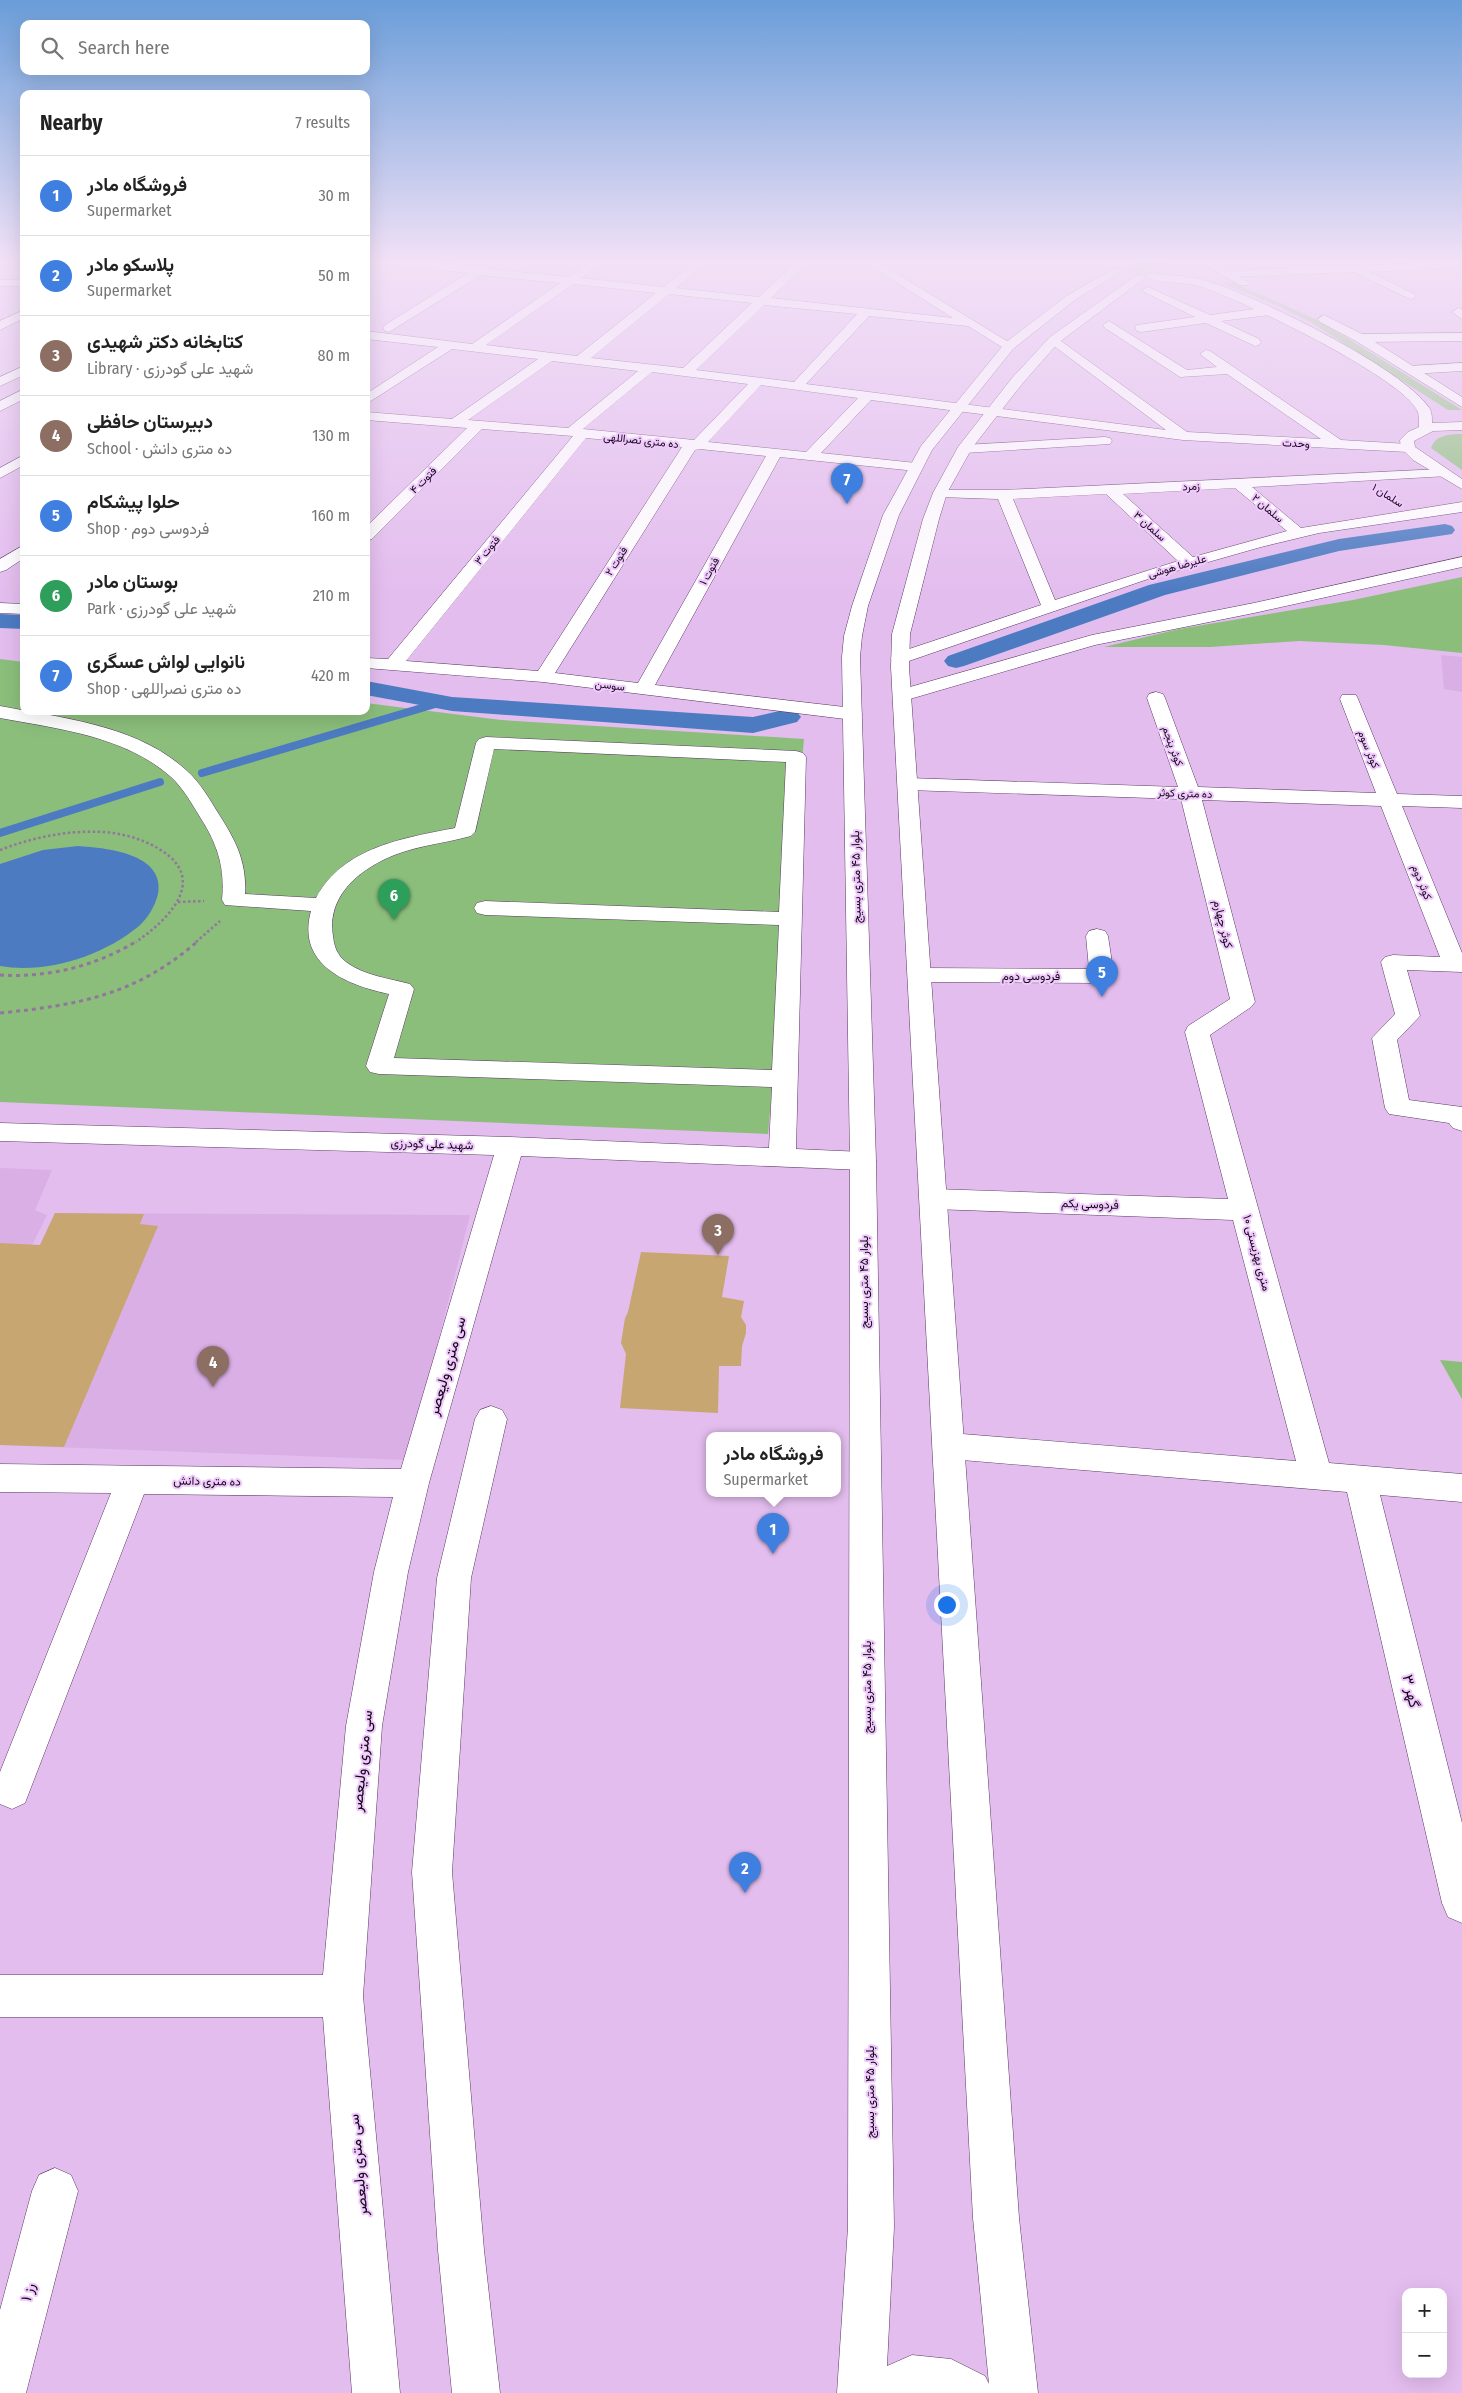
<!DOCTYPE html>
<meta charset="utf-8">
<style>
body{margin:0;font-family:"Fira Sans Condensed",Vazirmatn,sans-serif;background:#f2f2f2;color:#222}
.controls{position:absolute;right:15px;bottom:15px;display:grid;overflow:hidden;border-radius:10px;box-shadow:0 5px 20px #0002}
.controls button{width:45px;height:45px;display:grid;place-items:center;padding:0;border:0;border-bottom:1px solid #e0e0e0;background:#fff;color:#222;font:25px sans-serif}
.you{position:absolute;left:946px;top:1604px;width:18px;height:18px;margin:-12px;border:4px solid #fff;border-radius:50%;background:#1a73e8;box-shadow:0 0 0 8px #1a73e833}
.badge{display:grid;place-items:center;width:32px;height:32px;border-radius:50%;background:#7c3aed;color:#fff;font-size:16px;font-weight:700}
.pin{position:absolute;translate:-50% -41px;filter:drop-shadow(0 1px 2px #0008)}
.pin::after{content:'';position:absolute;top:26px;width:18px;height:15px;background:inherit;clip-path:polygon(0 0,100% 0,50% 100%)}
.popup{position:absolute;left:706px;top:1432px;width:135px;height:65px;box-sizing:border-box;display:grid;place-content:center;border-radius:10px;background:#fff;filter:drop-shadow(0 1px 4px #0005);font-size:16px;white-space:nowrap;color:#767676}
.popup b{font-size:19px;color:#222}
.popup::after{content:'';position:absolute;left:50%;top:100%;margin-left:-10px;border:10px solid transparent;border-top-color:#fff}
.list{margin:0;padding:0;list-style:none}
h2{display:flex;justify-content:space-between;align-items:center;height:65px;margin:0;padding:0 20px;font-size:21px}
h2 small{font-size:16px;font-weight:400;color:#767676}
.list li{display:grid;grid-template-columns:32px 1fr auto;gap:15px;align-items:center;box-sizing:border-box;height:80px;padding:0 20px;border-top:1px solid #e0e0e0}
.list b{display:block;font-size:19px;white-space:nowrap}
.list p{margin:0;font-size:16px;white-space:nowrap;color:#767676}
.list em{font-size:16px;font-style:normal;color:#767676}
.icon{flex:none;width:28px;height:28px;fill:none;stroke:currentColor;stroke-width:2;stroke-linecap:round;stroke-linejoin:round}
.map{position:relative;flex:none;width:1462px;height:2393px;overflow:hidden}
.search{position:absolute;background:#fff;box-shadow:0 5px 20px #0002;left:20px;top:20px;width:350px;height:55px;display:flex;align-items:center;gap:12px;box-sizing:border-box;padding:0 18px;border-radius:10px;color:#767676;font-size:19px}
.panel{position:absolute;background:#fff;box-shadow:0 5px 20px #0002;left:20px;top:90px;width:350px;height:625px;border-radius:10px}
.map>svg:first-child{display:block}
</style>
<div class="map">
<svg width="1462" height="2393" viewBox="0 0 1462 2393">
<rect width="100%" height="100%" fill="#e3bdee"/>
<g fill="#daafe6">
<path d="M1441,655L1462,657V692L1444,689Z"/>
<path d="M0,1168L52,1170L35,1210L47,1215L0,1310Z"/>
<path d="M55,1213L470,1215L408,1460L0,1445V1329Z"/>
</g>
<g fill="#8bbe7b">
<path d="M1149,258H1181C1167,266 1141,280 1127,269Z"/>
<path d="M1232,282L1322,322L1462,410H1448L1312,323L1281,307L1222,283Z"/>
<path d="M1462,434V470L1431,448C1435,435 1450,434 1462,434Z"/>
<path d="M1462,577V653L1384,645L1299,641L1210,647H1104L1179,629L1353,600Z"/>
<path d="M0,659L24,662V711H366V703L501,720L804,739L768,1134L0,1102Z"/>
<path d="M1440,1360L1462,1362V1399Z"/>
</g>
<path fill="#4d7bc2" d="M78,846C106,848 165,853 158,894C155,906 148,918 139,926C103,956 47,974 0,966V864L43,850Z"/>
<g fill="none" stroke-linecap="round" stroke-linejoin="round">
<g stroke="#4d7bc2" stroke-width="8">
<path d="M202,773L442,702"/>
<path d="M0,833L160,782"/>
</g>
<g fill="#4d7bc2" fill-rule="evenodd">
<path d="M1445,524L1452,526L1455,530L1452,534L1339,551L1165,595L964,666L956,668L948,666L944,661L948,656L1149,585L1339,539Z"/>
<path d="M0,614L24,615V629L0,628Z"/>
<path d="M366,681L452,697L753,717L788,709L797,712L801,717L797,722L753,733L452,711L366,695Z"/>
</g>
</g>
<g fill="#c7a672">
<path d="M55,1213L144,1214L140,1224L158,1226L64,1447L0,1445V1243L40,1245Z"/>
<path d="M641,1252L729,1256L722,1297L744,1301L741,1317L746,1325V1333L742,1346L741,1366H719L718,1413L620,1408L626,1354L621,1343L625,1318L628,1312Z"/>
</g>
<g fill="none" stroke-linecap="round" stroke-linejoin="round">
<defs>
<g id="minor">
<path d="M366,258H392L477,267L484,265L489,269L568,277L595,258H608L581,278L664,287L700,258H712L676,288L759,297L800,258H812L771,298L953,318L858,258H871L1015,346L1013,349H1005L968,326L869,316L806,384L1166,430L1050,343L1048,340L1050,337L1054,336L1187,432L1321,439L1227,374L1180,377L1105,328L1103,325L1109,321L1187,370L1217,367L1200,354L1206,350L1210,351L1341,440L1408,444L1415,448L1408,452L1183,440L871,400L821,453L916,463L923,467L921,470L916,471L780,457L655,685L853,708L860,710L862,714L860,718L853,720L543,682L366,668V658L388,659L573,436L482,429L372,539L366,541V527L467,428L366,420V412L452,419L538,359L452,349L366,404V394L438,347L366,339V331L472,344L560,283L481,275L389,332L385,331L383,328L385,325L468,273L366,262ZM573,284L656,293L577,356L486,345ZM669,294L752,303L683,368L591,358ZM764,305L857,314L794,382L696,370ZM552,361L638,371L568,428L468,420ZM652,372L748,384L694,440L583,429ZM761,385L858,398L806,452L708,442ZM586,438L682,447L538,671L406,661ZM700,449L766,456L638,683L555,673L695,450Z"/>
<path d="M1444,258H1455L1459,265L1454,268L1369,272L1414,294L1416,296L1414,298L1410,299L1354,272L1225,277L1219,274L1225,271L1446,262Z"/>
<rect x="0" y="280" width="24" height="6"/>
<path d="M1148,287L1210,315L1269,307L1275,311L1269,315L1221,321L1259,339L1261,342L1259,345L1255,346L1206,323L1141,332L1137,331L1135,328L1137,325L1195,317L1144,292L1142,290Z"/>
<path d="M1458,308L1462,309V319L1452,312Z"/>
<path d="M24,310V318L0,330V321Z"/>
<path d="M1462,333V341L1360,342L1354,338L1360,334Z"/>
<path d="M1462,363V371L1410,374L1404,370L1410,366Z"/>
<path d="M24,366V375L0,386V377Z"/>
<path d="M24,389V399L0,411V401Z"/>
<path d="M1105,437L1110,438L1112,441L1110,444L964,453L957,449L964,445Z"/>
<path d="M24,455V465L0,478V468Z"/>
<path d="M1443,469L1450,473L1448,476L1252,487L1301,528L1462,502V512L1319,533L1261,547L1145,580L906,662H894L891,658L894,654L1041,605L998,499L940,497L935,496L933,493L935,490H1004ZM1235,488L1287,531L1193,557L1123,494ZM1106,494L1178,561L1055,600L1013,499Z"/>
<path d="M24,545V558L6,570L0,572V559Z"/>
<path d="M1462,557V567L1254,613L1095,645L903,701L896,699L894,695L896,691L1092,635L1254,603Z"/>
<path d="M0,603L24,604V614L0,613Z"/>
<path d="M1156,692L1163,694L1165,698L1198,787L1376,793L1340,699L1342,695H1356L1358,699L1397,794L1462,796V808L1402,806L1462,953V972L1407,970L1420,1016L1397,1040L1409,1100L1462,1107V1131L1453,1128L1449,1123L1389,1114L1385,1108L1372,1038L1395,1014L1381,962L1385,957L1393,955L1440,957L1381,806L1202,800L1255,1002L1251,1007L1210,1035L1329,1463L1462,1474V1502L1380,1495L1462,1823V1923L1448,1917L1442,1903L1347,1492L950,1459L939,1455L934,1446L939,1437L950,1433L1296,1461L1233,1220L934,1209L924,1206L920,1199L924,1192L934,1189L1228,1199L1185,1032L1188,1026L1230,999L1181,799L908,790L901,788L898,784L901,780L908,778L1178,787L1147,698L1149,694Z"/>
<path d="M0,706C62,718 137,725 186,770C200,782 210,800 220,816C236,841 247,863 245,894L316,898C343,847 404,838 455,828L476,743L479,739L486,737L796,751L803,753L806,757L796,1149L863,1152L872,1154L876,1161L872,1168L863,1170L521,1156L429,1483L408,1572L382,1726L363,1996L400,2393H352L323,2017H0V1975H323L346,1726L374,1572L393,1497L144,1494L25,1803L12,1809L0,1804V1772L111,1493L0,1492V1464L401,1469L494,1155L0,1141V1123L510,1137L769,1148L772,1087L379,1074L370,1072L366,1066L389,994C347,985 296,965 311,911L225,905L222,900C225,868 218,845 200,817C192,804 183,788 171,777C125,736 59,729 0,718ZM494,749L786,762L779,912L485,901L477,903L474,908L477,913L485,915L779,925L772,1070L394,1058L414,989L410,984C388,978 365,976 346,962C337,955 334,946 333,936C327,900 353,875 383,860C411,846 442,844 471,836L475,832Z"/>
<path d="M1097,929L1105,931L1108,936L1114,976L1110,981L1102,983L920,982L912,980L908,975L912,970L920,968L1089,969L1086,936L1089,931Z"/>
<path d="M491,1406L502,1410L507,1419L471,1578L452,1872L484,2250L500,2393H452L438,2250L412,1872L437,1578L475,1419L480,1410Z"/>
<path d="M55,2168L71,2175L78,2191L26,2393H0V2310L32,2191L39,2175Z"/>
</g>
<g id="major">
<path d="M1193,258H1207L1250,283L1248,285H1240Z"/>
<path d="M1115,268L1121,271L1119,273L1076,299L1013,349L932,450L899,515L868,606L862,636L860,657L876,1161L894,2227L887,2366L912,2355L951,2359L985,2376L989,2384L973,2218L891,667L892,634L923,519L933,493L958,447L1012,378L1050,337L1137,275L1146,276L1151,273C1170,275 1189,276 1207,281C1256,296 1404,368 1430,409C1432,413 1432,418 1432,423L1462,422V430L1433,431L1414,441L1415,447L1462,479V489L1413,460L1401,448L1400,440L1408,432L1419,427C1419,423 1419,416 1418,412C1404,378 1241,300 1202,287C1185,281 1162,285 1146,277L1058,343L1022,384L972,448L947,493L939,519L910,634L909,667L1019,2218L1038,2393H837L848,2227L850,1161L842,657L844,636L852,606L883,515L921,446L1005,343L1068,295Z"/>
<path d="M1324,315L1364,335L1462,397V407L1356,341L1320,322L1318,319Z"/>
</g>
</defs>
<use href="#minor" stroke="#5a3963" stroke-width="1"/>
<use href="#major" stroke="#5a3963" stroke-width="1"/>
<g stroke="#92769b" stroke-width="2.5" stroke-dasharray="2.5 2.5" stroke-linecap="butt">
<path d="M0,850C34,837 68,830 105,832C124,834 143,839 159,849C210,879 168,920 136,942"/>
<path d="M178,902L204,901"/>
<path d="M196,942L220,921"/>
</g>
<g stroke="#92769b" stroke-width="3" stroke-dasharray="4 4" stroke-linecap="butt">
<path d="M0,975C48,978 96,966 137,941"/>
<path d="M0,1013C79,1005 136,995 198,941"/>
</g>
<use href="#minor" fill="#fff" fill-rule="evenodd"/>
<use href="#major" fill="#fff" fill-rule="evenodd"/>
</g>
<linearGradient id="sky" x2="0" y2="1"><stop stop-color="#6a9dd9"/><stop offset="0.44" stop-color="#f2e1f7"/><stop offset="1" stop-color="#f2e1f7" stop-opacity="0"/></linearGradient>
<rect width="1462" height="593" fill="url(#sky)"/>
<g text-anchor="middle" stroke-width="4" stroke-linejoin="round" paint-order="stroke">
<g font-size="11" fill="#130717" stroke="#f0cafc">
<text transform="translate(641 440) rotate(6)" y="4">ده متری نصراللهی</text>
<text transform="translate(1296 443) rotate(3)" y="4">وحدت</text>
<text transform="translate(423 480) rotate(-45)" y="4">فتوت ۴</text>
<text transform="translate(1191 486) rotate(-3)" y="4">زمرد</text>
<text transform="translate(1388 495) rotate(32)" y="4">سلمان ۱</text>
<text transform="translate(1268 508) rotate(40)" y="4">سلمان ۲</text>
<text transform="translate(1150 526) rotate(42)" y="4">سلمان ۳</text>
<text transform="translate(487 550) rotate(-51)" y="4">فتوت ۳</text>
<text transform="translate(616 561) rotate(-58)" y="4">فتوت ۲</text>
<text transform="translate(1177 566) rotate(-16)" y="4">علیرضا هوشی</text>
<text transform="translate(709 571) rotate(-61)" y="4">فتوت ۱</text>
<text transform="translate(610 685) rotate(7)" y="4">سوسن</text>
<text transform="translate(1173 746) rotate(70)" y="4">کوثر پنجم</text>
<text transform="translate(1369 749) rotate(68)" y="4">کوثر سوم</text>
<text transform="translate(1185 793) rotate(2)" y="4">ده متری کوثر</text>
<text transform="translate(1422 882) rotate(68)" y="4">کوثر دوم</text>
</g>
<g font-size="12" fill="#130717" stroke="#f0cafc">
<text transform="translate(856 877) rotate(-91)" y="4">بلوار ۴۵ متری بسیج</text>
<text transform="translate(1223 924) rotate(76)" y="4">کوثر چهارم</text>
<text x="1031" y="980">فردوسی دوم</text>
<text transform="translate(432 1144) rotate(2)" y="4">شهید علی گودرزی</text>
<text transform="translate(1090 1204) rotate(2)" y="4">فردوسی یکم</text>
<text transform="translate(1257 1253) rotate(75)" y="4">۱۰ متری بهزیستی</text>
<text transform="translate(864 1282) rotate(-90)" y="4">بلوار ۴۵ متری بسیج</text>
<text transform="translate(207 1481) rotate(1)" y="4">ده متری دانش</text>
<text transform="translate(867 1687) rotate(-90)" y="4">بلوار ۴۵ متری بسیج</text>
<text transform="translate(870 2092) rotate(-90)" y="4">بلوار ۴۵ متری بسیج</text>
</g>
<g font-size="15" fill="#130717" stroke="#f0cafc">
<text transform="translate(447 1366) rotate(-74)" y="5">سی متری ولیعصر</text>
<text transform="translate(1411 1691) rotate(77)" y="5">گهر ۳</text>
<text transform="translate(362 1761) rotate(-84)" y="5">سی متری ولیعصر</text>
<text transform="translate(358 2165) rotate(-95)" y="5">سی متری ولیعصر</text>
<text transform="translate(28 2292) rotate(-75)" y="5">رز ۱</text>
</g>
</g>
</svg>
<div class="controls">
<button>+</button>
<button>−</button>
</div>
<div class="you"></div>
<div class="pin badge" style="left:773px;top:1554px;background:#3f7fe0">1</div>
<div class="popup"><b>فروشگاه مادر</b>Supermarket</div>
<div class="pin badge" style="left:745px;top:1893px;background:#3f7fe0">2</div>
<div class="pin badge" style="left:718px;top:1255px;background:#8d6e63">3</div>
<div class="pin badge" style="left:213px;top:1387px;background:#8d6e63">4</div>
<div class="pin badge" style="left:1102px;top:997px;background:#3f7fe0">5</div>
<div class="pin badge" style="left:394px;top:920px;background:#2e9e5b">6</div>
<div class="pin badge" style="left:847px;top:504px;background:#3f7fe0">7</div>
<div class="search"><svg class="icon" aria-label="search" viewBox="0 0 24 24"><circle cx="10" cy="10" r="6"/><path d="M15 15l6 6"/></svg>Search here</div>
<section class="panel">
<h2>Nearby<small>7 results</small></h2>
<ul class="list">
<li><span class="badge" style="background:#3f7fe0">1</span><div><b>فروشگاه مادر</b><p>Supermarket</p></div><em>30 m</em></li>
<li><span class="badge" style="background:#3f7fe0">2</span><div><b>پلاسکو مادر</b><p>Supermarket</p></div><em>50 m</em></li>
<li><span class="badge" style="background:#8d6e63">3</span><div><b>کتابخانه دکتر شهیدی</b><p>Library · شهید علی گودرزی</p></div><em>80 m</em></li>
<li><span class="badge" style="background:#8d6e63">4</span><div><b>دبیرستان حافظی</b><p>School · ده متری دانش</p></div><em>130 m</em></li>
<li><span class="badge" style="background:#3f7fe0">5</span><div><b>حلوا پیشکام</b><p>Shop · فردوسی دوم</p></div><em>160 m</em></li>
<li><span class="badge" style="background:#2e9e5b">6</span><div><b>بوستان مادر</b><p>Park · شهید علی گودرزی</p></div><em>210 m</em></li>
<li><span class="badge" style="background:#3f7fe0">7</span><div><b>نانوایی لواش عسگری</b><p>Shop · ده متری نصراللهی</p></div><em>420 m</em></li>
</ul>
</section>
</div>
